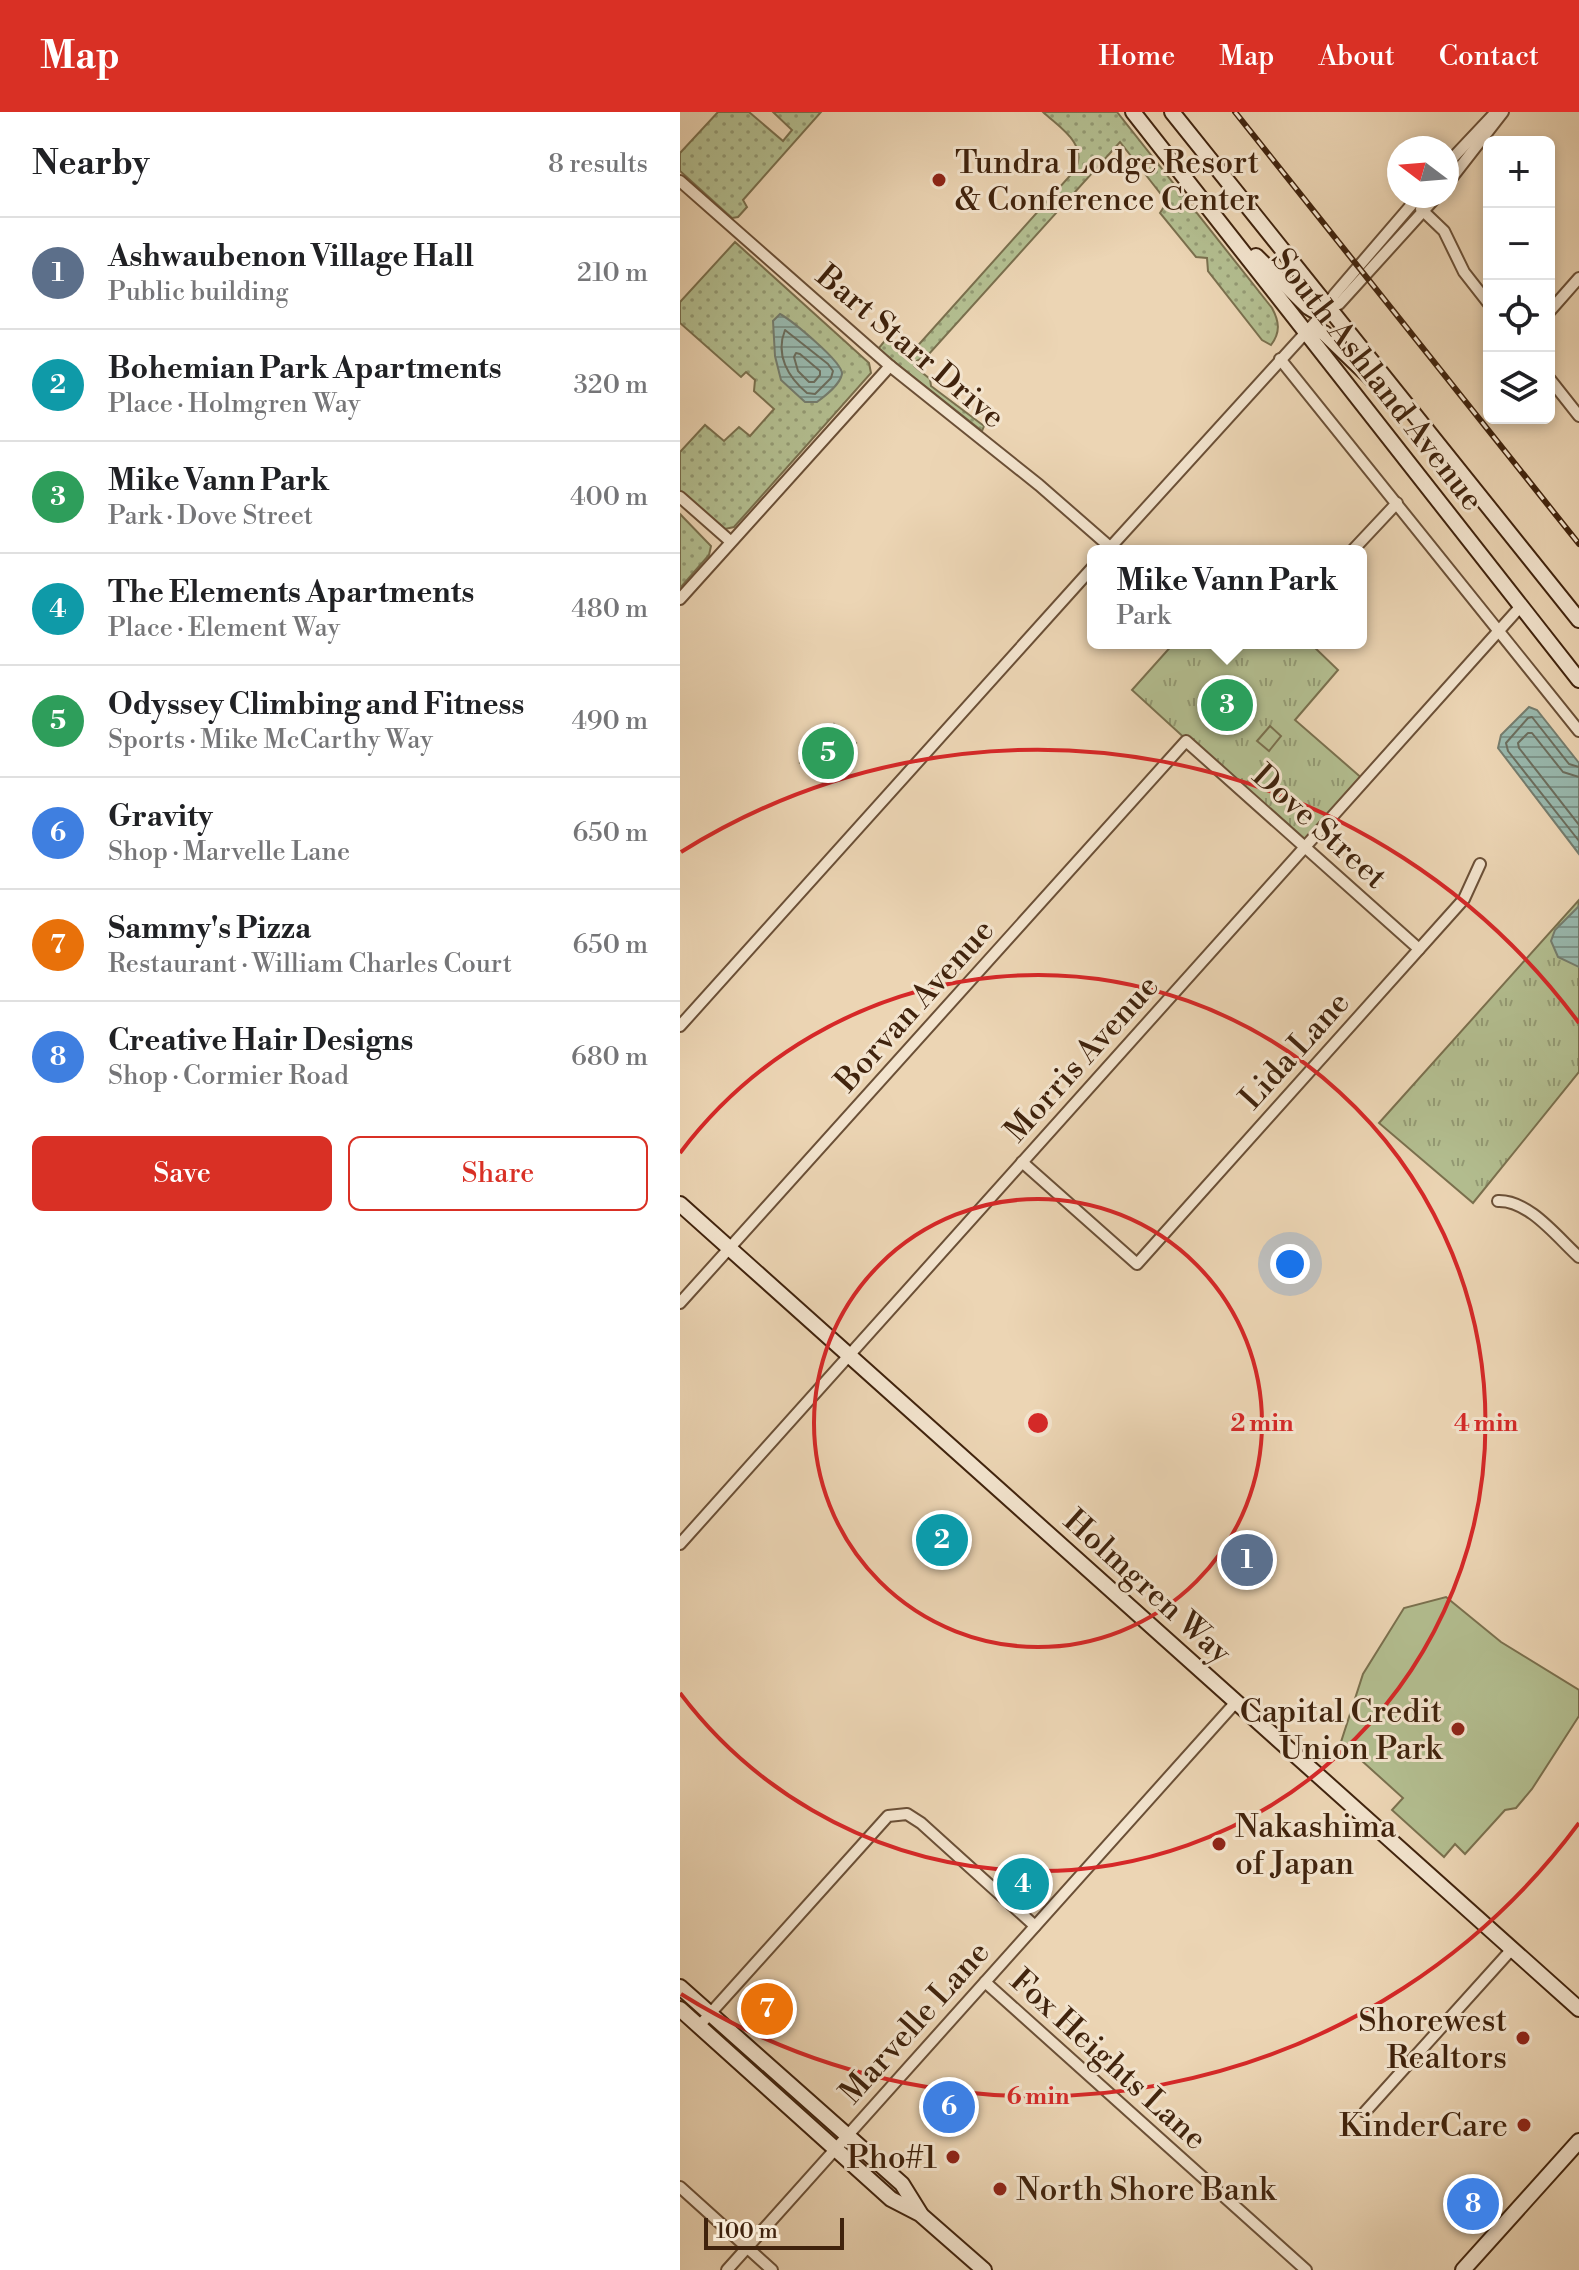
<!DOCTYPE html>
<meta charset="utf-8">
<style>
body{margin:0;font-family:"Libre Bodoni",serif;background:#f6f6f6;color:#202124}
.controls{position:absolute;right:24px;top:24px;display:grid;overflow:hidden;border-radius:12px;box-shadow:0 4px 12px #0003}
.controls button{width:72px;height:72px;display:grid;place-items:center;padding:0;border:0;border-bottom:2px solid #e0e0e0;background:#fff;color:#202124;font:40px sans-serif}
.compass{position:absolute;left:707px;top:24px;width:72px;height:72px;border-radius:50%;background:#fff;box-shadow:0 4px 12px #0003;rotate:286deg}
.scale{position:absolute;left:24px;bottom:20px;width:140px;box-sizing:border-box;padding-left:8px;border:4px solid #40230d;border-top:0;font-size:22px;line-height:28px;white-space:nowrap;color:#40230d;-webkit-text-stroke:6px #f3e4ce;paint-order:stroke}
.you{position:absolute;left:610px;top:1152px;width:28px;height:28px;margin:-20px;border:6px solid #fff;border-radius:50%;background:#1a73e8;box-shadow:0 0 0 12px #1a73e833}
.badge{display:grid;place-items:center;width:52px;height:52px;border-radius:50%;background:#d93025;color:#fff;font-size:26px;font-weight:700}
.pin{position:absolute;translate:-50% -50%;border:4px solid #fff;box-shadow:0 2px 8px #0006}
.popup{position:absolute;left:407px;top:433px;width:280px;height:104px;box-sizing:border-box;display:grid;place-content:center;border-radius:12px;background:#fff;filter:drop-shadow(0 2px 6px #0005);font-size:26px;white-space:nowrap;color:#757577}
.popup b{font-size:30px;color:#202124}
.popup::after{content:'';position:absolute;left:50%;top:100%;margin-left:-16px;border:16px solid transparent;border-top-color:#fff}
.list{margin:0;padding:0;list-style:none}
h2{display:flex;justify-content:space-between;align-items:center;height:104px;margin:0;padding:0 32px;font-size:34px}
h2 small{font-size:26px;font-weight:400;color:#757577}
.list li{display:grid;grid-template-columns:52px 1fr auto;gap:24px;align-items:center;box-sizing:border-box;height:112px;padding:0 32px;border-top:2px solid #e0e0e0}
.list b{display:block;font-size:30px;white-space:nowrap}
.list p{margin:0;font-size:26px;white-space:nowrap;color:#757577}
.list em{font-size:26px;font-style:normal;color:#757577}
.actions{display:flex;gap:16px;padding:24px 32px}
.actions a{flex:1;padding:18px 0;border:2px solid #d93025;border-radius:12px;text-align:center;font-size:28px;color:#d93025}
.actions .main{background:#d93025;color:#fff}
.icon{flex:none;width:44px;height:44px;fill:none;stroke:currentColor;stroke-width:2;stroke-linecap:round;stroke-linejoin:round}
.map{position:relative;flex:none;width:899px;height:2158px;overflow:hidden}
header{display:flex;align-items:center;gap:48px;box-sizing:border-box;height:112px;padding:0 40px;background:#d93025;color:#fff}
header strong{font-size:38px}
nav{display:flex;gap:44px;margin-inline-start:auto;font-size:28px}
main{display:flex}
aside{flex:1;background:#fff}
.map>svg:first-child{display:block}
</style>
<header>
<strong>Map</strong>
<nav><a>Home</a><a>Map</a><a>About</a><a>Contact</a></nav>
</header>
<main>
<aside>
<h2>Nearby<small>8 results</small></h2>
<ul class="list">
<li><span class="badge" style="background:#5c6f8a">1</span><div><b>Ashwaubenon Village Hall</b><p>Public building</p></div><em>210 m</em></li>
<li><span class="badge" style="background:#0f9aa8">2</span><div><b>Bohemian Park Apartments</b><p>Place · Holmgren Way</p></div><em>320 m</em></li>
<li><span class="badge" style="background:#2e9e5b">3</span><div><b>Mike Vann Park</b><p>Park · Dove Street</p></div><em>400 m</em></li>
<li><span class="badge" style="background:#0f9aa8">4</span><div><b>The Elements Apartments</b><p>Place · Element Way</p></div><em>480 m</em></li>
<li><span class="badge" style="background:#2e9e5b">5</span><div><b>Odyssey Climbing and Fitness</b><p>Sports · Mike McCarthy Way</p></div><em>490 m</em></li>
<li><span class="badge" style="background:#3f7fe0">6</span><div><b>Gravity</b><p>Shop · Marvelle Lane</p></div><em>650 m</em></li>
<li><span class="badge" style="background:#e8710a">7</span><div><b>Sammy's Pizza</b><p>Restaurant · William Charles Court</p></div><em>650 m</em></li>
<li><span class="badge" style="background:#3f7fe0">8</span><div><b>Creative Hair Designs</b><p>Shop · Cormier Road</p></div><em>680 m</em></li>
</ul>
<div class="actions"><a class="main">Save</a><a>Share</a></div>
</aside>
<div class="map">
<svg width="899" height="2158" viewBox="0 0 899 2158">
<defs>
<pattern id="grass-dots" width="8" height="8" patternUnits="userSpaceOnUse" patternTransform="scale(2)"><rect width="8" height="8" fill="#b3be90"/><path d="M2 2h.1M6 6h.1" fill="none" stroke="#939a74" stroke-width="1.8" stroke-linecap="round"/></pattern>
<pattern id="park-tufts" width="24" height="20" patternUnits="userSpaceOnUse" patternTransform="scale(2)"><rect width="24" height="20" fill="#b3be90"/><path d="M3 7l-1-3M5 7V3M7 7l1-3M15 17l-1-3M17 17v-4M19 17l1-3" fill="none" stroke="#939a74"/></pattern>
<pattern id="water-rules" width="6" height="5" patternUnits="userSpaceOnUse" patternTransform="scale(2)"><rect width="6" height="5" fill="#99b9ae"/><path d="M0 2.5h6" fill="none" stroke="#7e968c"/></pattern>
</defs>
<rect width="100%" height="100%" fill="#ecd5b4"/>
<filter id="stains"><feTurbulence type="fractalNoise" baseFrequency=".0025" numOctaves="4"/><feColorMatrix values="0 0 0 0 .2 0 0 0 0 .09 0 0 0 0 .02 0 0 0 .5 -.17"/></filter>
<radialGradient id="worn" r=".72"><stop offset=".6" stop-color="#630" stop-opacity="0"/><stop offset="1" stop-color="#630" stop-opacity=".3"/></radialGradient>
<g fill="url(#grass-dots)" stroke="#7a704e" stroke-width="2">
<path d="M38,0H69L103,29L112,18L93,0H141L63,88L67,95L58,105L52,106L0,59V41Z"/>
<path d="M363,0H437L592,196C599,209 601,220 591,233L582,228L528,159L527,146L516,145L480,101L487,90L440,30L249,242L235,250L234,254L250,267L251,274L304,314L302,319L198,237L212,220L214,222L209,227L221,238L226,236L233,239L396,57C407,31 380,16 363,0Z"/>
<path d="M55,130L189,251L191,261L54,415L45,417L0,379V340L25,313L44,329L59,315L70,324L94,297L74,279L75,268L66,260L61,265L0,211V190Z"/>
<path d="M0,402L31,434L29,443L0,476Z"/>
</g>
<g fill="url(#park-tufts)" stroke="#7a704e" stroke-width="2">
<path d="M494,531H630L658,558L615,608L684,668L624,735L452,578Z"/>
<path d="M899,788V960L793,1091L699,1011Z"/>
</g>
<g fill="#b3be90" stroke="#7a704e" stroke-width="2">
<path d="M154,612L176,631L159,650L162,653L145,672L120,651Z"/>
<path d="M590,614L601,624L589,639L577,629Z"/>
<path d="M766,1485L821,1530L899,1578V1604L852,1677L836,1696L825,1698L785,1742L775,1732L764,1745L712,1698L723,1686L661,1630L683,1562L724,1496Z"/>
</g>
<g fill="url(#water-rules)" stroke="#757d6e" stroke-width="2">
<path d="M100,202C111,208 163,250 162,262C160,273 145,284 137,290H125L101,268L95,244L93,209Z"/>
<path d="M849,595L857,598L899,651V742L818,636L821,623Z"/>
<path d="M899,794V855L878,845L871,829L875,818Z"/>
</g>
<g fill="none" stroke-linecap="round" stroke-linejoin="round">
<g stroke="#6c6e5e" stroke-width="2">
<path d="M105,218L148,252L153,259L151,266L135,282L127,281C108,265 95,243 105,218Z"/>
<path d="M116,241L120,242L140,259V263L134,270H129L118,259L114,245Z"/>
<path d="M899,655L889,652L852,605L848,606L826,631L828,639L899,729"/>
<path d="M899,665L883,660L852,621H848L838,631L839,636L899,713"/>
</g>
<defs>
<g id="street">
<path d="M767,52L816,0"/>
<path d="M0,69L210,254L359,373L430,435"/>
<path d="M767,72L823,0"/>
<path d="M741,97L764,119L784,160L809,192"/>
<path d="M649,195L659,192L757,84"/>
<path d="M869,200L899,166"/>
<path d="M600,247L899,619"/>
<path d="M869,266L899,304"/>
<path d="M0,385L50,429"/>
<path d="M427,439L649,195L654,183L739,84"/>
<path d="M672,439L717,391"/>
<path d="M0,487L210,254"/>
<path d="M0,914L413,455"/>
<path d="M342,1050L457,1152L784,787L800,752"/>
<path d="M818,1089C849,1088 877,1125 899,1145"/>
<path d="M0,1191L506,629L739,837"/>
<path d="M0,1432L841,494"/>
<path d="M305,1870L626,2158"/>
<path d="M19,1914L208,1704L227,1702L241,1711L355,1814"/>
<path d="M685,2000L832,1837"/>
<path d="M0,2075L92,2158"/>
<path d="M47,2158L556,1590"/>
</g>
<g id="secondary">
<path d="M453,0L899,568"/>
<path d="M492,0L899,508"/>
<path d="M576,144L628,195L633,198L649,195"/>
<path d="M625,219L634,217L644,221L716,290"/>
<path d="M0,1092L899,1897"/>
<path d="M0,1875L222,2072L240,2101"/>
<path d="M0,1897L211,2087L240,2102L304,2158"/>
<path d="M783,2158L899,2029"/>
</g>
</defs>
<use href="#street" stroke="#6b5037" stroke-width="14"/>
<use href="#secondary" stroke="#40230d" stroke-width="18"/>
<use href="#street" stroke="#f3e4ce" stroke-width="10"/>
<use href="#secondary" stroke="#f3e4ce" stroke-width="14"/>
<defs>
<path id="rail" d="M555,0L899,432"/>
</defs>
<use href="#rail" stroke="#40230d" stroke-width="6"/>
<use href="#rail" stroke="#f3e4ce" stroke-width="3" stroke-dasharray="9" stroke-linecap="butt"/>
</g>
<g fill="none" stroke="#d62828" stroke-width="4">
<circle cx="358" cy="1311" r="224"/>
<path d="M0 1041A448 448 0 1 1 0 1581"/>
<path d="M899 1711A673 673 0 0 1 1 1882M1 740A673 673 0 0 1 899 911"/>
</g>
<g fill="#8f2418" stroke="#f3e4ce" stroke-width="3">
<circle cx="259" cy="68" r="8"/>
<circle cx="778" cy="1617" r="8"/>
<circle cx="539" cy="1732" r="8"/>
<circle cx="843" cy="1926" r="8"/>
<circle cx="844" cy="2013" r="8"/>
<circle cx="273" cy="2045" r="8"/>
<circle cx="320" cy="2077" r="8"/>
</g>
<g text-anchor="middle" stroke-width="6" stroke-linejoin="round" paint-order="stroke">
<g font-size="32" fill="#40230d" stroke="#f3e4ce" text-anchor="end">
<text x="275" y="61" text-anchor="start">Tundra Lodge Resort<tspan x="275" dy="37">&amp; Conference Center</tspan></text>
<text x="762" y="1610">Capital Credit<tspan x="762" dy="37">Union Park</tspan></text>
<text x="555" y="1725" text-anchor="start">Nakashima<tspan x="555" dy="37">of Japan</tspan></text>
<text x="827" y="1919">Shorewest<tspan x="827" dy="37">Realtors</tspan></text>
<text x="828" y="2024">KinderCare</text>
<text x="257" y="2056">Pho#1</text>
<text x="336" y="2088" text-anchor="start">North Shore Bank</text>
</g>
<g font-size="32" fill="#40230d" stroke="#f3e4ce">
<text transform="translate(231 234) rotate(40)" y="11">Bart Starr Drive</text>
<text transform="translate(698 267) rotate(52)" y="11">South Ashland Avenue</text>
<text transform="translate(640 714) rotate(42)" y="11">Dove Street</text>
<text transform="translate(234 893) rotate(-48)" y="11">Borvan Avenue</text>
<text transform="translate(614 938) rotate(-48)" y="11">Lida Lane</text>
<text transform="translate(401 946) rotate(-48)" y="11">Morris Avenue</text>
<text transform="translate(468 1474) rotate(42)" y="11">Holmgren Way</text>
<text transform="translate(234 1910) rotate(-48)" y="11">Marvelle Lane</text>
<text transform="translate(429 1947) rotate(42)" y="11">Fox Heights Lane</text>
</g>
</g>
<circle cx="358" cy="1311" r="12" fill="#d62828" stroke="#f3e4ce" stroke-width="4"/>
<g font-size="24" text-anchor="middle" font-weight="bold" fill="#d62828" stroke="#f3e4ce" stroke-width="6" stroke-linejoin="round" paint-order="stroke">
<text x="582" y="1319">2 min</text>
<text x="806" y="1319">4 min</text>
<text x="358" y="1992">6 min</text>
</g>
<rect width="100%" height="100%" filter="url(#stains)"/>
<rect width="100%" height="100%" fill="url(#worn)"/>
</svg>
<div class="controls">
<button>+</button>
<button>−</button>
<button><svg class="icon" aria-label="locate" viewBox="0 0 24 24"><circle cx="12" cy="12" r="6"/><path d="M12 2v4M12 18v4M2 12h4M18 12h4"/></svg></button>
<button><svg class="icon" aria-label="layers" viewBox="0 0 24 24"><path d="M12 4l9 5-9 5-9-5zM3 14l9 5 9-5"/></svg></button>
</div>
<svg class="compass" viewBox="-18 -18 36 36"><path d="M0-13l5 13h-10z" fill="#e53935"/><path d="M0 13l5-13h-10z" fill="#757577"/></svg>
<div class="scale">100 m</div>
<div class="you"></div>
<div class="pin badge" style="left:567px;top:1448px;background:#5c6f8a">1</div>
<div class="pin badge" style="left:262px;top:1428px;background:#0f9aa8">2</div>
<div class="pin badge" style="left:547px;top:593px;background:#2e9e5b">3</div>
<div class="popup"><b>Mike Vann Park</b>Park</div>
<div class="pin badge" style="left:343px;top:1772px;background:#0f9aa8">4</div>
<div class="pin badge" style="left:148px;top:641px;background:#2e9e5b">5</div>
<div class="pin badge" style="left:269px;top:1995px;background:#3f7fe0">6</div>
<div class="pin badge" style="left:87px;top:1897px;background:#e8710a">7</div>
<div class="pin badge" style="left:793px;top:2092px;background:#3f7fe0">8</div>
</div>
</main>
